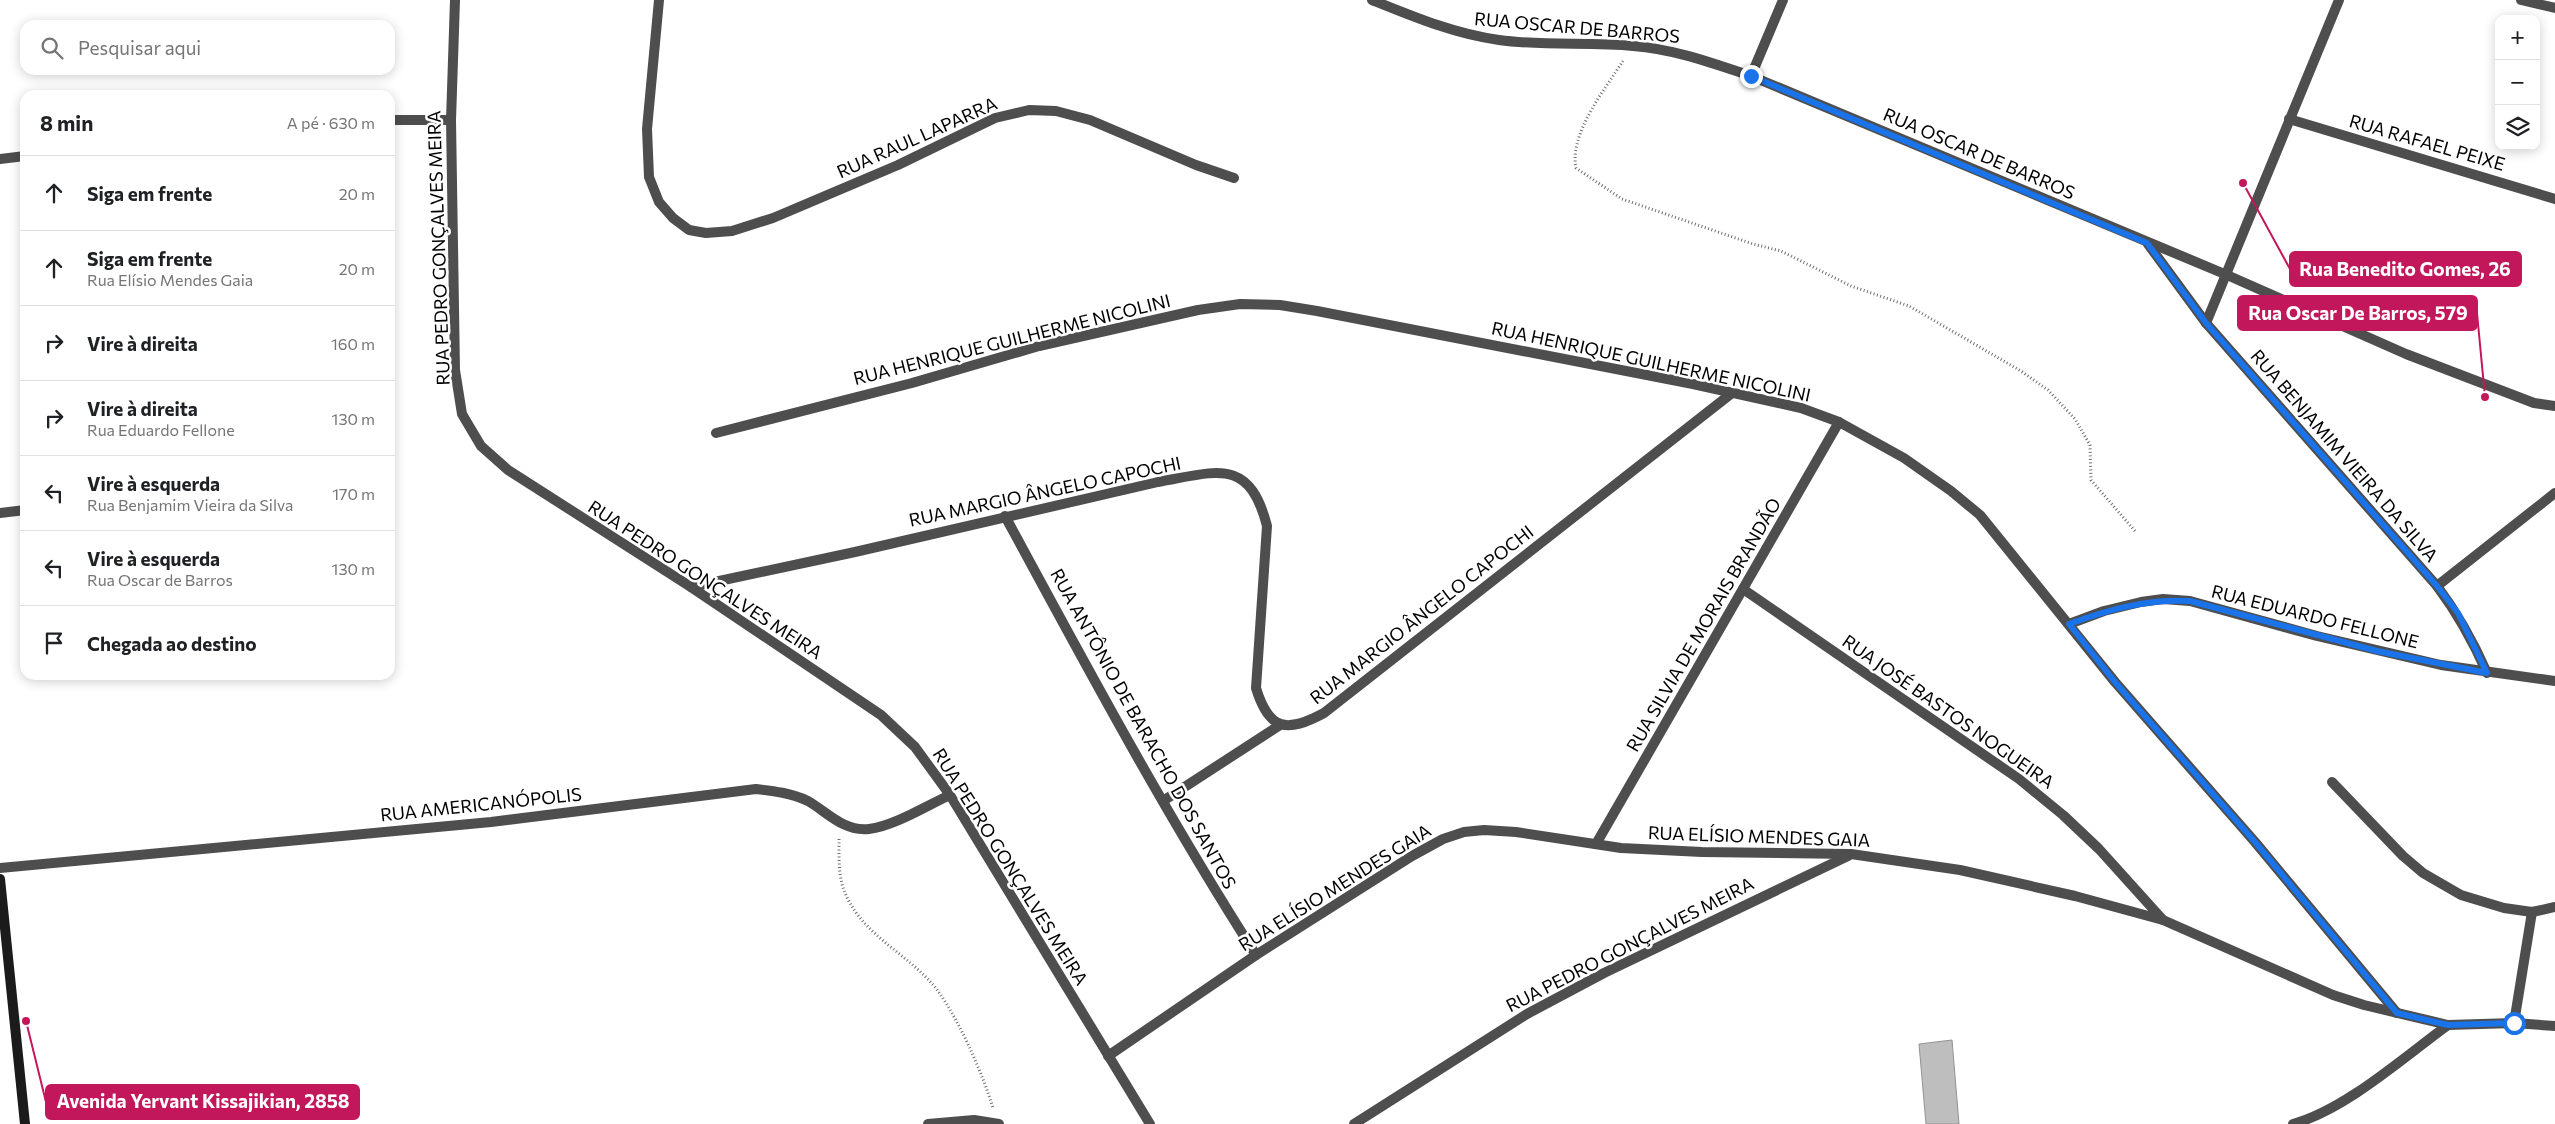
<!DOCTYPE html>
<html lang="pt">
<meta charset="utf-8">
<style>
body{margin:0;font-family:Commissioner,sans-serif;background:#f6f6f6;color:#202124}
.controls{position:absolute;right:15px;top:15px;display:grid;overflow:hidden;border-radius:10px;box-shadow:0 2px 12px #0003}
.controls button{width:45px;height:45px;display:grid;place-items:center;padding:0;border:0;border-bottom:1px solid #e0e0e0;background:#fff;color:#202124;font:25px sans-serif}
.stop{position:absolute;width:15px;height:15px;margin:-11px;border:4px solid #1a73e8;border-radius:50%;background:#fff}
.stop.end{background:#1a73e8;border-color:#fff;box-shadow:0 1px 5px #0008}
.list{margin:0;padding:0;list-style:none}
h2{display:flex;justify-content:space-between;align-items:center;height:65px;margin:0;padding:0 20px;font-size:21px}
h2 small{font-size:16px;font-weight:400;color:#757577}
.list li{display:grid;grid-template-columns:32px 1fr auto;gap:15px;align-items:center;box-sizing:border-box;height:75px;padding:0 20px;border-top:1px solid #e0e0e0}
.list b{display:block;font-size:19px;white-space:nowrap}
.list p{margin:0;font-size:16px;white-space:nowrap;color:#757577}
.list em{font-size:16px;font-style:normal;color:#757577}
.icon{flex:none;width:28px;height:28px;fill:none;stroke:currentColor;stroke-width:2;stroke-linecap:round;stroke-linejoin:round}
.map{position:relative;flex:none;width:2555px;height:1124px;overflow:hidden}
.search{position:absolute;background:#fff;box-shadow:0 2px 12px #0003;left:20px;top:20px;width:375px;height:55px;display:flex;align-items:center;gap:12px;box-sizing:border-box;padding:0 18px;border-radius:15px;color:#757577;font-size:19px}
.panel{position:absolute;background:#fff;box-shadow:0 2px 12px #0003;left:20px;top:90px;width:375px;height:590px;border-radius:15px}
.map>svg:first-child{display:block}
</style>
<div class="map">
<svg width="2555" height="1124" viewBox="0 0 2555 1124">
<rect width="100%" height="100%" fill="#fff"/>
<path fill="#bebebe" stroke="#929292" d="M1952,1040L1959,1124H1926L1919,1044Z"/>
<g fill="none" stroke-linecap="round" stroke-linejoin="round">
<g stroke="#707070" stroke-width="3" stroke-dasharray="1 2.5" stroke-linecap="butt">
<path d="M1623,61C1605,89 1569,134 1576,168L1622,199L1753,244L1781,251L1851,286L1909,306L2021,371L2048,390L2075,419L2090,445L2091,480L2135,531"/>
<path d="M839,839C839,857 838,879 846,895C864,937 911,955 938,991C960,1022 982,1072 993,1108"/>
</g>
<g stroke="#4e4e4e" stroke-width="10">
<path d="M2437,586L2555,493"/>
<path d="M1163,801L1280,725"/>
</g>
<g stroke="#4e4e4e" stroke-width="10">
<path d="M455,0L451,120L455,370L462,414L481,446L508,470L691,587L881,715L915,747L950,795L1150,1124"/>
<path d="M659,0L647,129L649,177L659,202L673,218L689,230L706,233L732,231L773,218L898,165L995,118L1029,110L1056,111L1090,120L1196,165L1234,178"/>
<path d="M1372,0C1414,17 1455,34 1499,40C1543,46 1588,42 1633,46C1674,49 1712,63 1751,76L2227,275L2406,354L2534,403L2555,406"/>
<path d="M2521,0L2555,8"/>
<path d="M1751,76L1783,0"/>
<path d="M2289,119L2555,199"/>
<path d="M390,120H451"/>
<path d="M0,159L25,156"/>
<path d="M2148,244L2206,323L2437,586C2458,614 2473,641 2487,673"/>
<path d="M2206,323L2339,0"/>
<path d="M716,433L912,383L1039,346L1198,310L1240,304L1280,305L1317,311L1693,384L1801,408L1839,422L1904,458L1951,491L1980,515L2115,682L2255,842L2397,1013"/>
<path d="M0,513L25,510"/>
<path d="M1005,516C1085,664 1165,813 1256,955"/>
<path d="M691,587L855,552L1158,482C1216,472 1249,456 1267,526L1256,688C1269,731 1287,733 1324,713L1732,393"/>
<path d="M1743,589L2019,779L2063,815L2099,849L2163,920"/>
<path d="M2069,624L2104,611L2141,602L2163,599L2190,601L2317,636L2441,665L2555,681"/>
<path d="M2332,782L2403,856L2423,873L2461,895L2504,908L2532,912L2555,907"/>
<path d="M1596,844L1839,422"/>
<path d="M0,868L491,822L756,789C774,791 791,793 808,801C827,812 844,832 869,829C894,826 926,806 950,795"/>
<path d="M2514,1023L2532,912"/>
<path d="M1108,1056L1256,955L1412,856L1443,839L1464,832L1484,830L1516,832L1621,848L1702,852L1851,854L1960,870L2075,896L2163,920L2333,995L2364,1005L2448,1025L2514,1023L2555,1026"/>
<path d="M928,1124L974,1120L999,1124"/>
<path d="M1354,1124L1527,1014L1604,973L1848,856"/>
<path d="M2293,1124C2345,1110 2404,1057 2448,1025"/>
</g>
<path stroke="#1b1b1b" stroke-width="10" d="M0,879L25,1124"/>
</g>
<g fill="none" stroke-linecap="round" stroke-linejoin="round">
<path stroke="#1a73e8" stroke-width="6" d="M1751,76L2147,243L2206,323L2437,586L2458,613L2487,673L2377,651L2190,601C2147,599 2110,609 2069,624L2115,682L2255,842L2397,1013L2448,1025L2514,1023"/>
</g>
<g text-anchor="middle" stroke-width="5" stroke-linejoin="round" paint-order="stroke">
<g font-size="18" fill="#000" stroke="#fff">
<text transform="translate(1577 28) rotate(5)" y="6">RUA OSCAR DE BARROS</text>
<text transform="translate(917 138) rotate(-24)" y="6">RUA RAUL LAPARRA</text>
<text transform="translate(2427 143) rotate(16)" y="6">RUA RAFAEL PEIXE</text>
<text transform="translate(1979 154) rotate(23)" y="6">RUA OSCAR DE BARROS</text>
<text transform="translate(439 248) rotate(-92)" y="6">RUA PEDRO GONÇALVES MEIRA</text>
<text transform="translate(1012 340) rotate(-14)" y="6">RUA HENRIQUE GUILHERME NICOLINI</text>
<text transform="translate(1651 362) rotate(12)" y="6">RUA HENRIQUE GUILHERME NICOLINI</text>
<text transform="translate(2344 456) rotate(49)" y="6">RUA BENJAMIM VIEIRA DA SILVA</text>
<text transform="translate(1045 492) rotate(-12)" y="6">RUA MARGIO ÂNGELO CAPOCHI</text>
<text transform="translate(705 580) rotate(33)" y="6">RUA PEDRO GONÇALVES MEIRA</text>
<text transform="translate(1422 615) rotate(-38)" y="6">RUA MARGIO ÂNGELO CAPOCHI</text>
<text transform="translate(2315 617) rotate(14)" y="6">RUA EDUARDO FELLONE</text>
<text transform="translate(1704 625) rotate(-60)" y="6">RUA SILVIA DE MORAIS BRANDÃO</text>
<text transform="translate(1948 712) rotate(35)" y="6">RUA JOSÉ BASTOS NOGUEIRA</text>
<text transform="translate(1143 729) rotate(61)" y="6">RUA ANTÔNIO DE BARACHO DOS SANTOS</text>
<text transform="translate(481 805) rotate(-6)" y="6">RUA AMERICANÓPOLIS</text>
<text transform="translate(1759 837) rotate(2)" y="6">RUA ELÍSIO MENDES GAIA</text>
<text transform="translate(1010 867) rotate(58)" y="6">RUA PEDRO GONÇALVES MEIRA</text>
<text transform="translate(1335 888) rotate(-32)" y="6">RUA ELÍSIO MENDES GAIA</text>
<text transform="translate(1630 945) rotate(-27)" y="6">RUA PEDRO GONÇALVES MEIRA</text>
</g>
</g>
<path fill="none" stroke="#c2185b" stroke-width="2" d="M2243 183L2290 269M2485 397L2477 313M26 1021L46 1102"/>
<g fill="#c2185b" stroke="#fff" stroke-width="2">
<circle cx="2243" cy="183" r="5"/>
<circle cx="2485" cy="397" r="5"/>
<circle cx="26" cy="1021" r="5"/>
</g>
<g fill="#c2185b" stroke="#c2185b" stroke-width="2">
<rect x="2290" y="252" width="231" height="34" rx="5"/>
<rect x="2238" y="296" width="239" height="34" rx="5"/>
<rect x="46" y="1085" width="313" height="34" rx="5"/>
</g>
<g font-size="19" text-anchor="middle" font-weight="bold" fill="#fff">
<text x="2405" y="276">Rua Benedito Gomes, 26</text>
<text x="2358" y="320">Rua Oscar De Barros, 579</text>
<text x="203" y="1108">Avenida Yervant Kissajikian, 2858</text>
</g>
</svg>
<div class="controls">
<button>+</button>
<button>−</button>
<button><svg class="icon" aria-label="layers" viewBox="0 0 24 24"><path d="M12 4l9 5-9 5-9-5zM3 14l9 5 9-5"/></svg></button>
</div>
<div class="stop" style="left:2514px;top:1023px"></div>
<div class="stop end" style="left:1751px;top:76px"></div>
<div class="search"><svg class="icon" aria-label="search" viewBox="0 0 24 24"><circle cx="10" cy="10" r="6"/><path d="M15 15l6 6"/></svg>Pesquisar aqui</div>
<section class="panel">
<h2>8 min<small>A pé · 630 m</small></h2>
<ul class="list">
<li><svg class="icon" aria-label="ahead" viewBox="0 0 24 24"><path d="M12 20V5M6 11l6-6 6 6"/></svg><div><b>Siga em frente</b></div><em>20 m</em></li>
<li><svg class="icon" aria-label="ahead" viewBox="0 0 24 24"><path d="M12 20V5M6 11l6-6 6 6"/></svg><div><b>Siga em frente</b><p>Rua Elísio Mendes Gaia</p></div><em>20 m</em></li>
<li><svg class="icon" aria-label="right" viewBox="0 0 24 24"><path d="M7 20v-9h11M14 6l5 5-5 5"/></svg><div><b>Vire à direita</b></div><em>160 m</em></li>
<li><svg class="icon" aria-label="right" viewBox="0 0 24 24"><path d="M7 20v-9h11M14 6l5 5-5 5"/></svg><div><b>Vire à direita</b><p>Rua Eduardo Fellone</p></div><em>130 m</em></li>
<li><svg class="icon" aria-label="left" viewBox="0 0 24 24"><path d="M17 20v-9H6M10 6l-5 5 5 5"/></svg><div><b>Vire à esquerda</b><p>Rua Benjamim Vieira da Silva</p></div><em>170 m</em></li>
<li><svg class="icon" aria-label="left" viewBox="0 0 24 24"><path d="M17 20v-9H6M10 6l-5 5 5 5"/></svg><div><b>Vire à esquerda</b><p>Rua Oscar de Barros</p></div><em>130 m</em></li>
<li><svg class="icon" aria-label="arrive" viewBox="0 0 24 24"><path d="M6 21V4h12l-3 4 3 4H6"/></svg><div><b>Chegada ao destino</b></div></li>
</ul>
</section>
</div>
